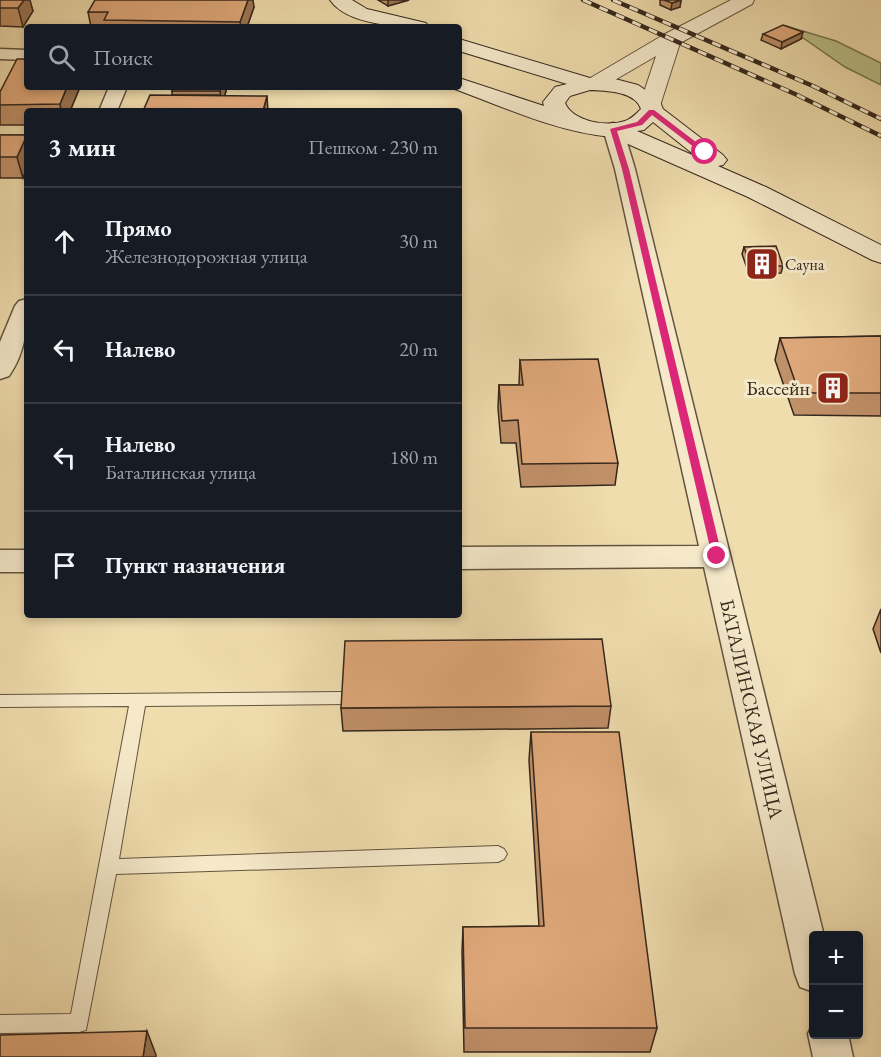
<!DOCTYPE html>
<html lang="ru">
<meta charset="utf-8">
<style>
body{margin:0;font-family:"EB Garamond",serif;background:#20242c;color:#f1f3f6}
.controls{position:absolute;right:18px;bottom:18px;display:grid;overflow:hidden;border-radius:6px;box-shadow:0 3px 9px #0003}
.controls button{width:54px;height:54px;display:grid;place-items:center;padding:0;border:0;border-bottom:2px solid #363941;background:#171b24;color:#f1f3f6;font:30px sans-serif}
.stop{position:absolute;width:18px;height:18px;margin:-14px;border:4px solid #db2777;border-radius:50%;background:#fff}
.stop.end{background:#db2777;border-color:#fff;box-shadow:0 2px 6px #0008}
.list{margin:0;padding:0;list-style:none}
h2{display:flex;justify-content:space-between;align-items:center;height:78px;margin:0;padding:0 24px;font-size:26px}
h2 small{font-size:20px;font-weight:400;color:#9ea1a6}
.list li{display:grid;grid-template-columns:39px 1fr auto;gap:18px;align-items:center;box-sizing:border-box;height:108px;padding:0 24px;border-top:2px solid #363941}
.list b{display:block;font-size:22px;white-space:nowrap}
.list p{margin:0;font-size:20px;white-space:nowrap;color:#9ea1a6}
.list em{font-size:20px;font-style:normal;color:#9ea1a6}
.icon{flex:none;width:33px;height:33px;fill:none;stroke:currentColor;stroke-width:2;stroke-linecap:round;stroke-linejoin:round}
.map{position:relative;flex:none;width:881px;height:1057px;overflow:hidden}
.search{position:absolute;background:#171b24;box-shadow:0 3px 9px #0003;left:24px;top:24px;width:438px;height:66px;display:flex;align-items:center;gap:15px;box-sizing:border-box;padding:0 21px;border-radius:6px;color:#9ea1a6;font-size:22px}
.panel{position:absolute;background:#171b24;box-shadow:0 3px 9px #0003;left:24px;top:108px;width:438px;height:510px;border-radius:6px}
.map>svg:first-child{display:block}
</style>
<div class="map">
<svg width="881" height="1057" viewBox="0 0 881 1057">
<rect width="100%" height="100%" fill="#f0ddae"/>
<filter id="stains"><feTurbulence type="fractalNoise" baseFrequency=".00333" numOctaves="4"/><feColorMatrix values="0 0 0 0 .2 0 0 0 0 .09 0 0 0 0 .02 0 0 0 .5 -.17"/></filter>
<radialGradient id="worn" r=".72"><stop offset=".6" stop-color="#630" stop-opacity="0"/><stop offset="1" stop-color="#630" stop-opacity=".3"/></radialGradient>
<path fill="#bbc089" stroke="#787452" stroke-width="1.5" d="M786,26L836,41L881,63V85L845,67Z"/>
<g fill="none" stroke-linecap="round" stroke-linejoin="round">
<defs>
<path id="service" d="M345,692L350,694L353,698L350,702L345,704L145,706L119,859L498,846L504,849L507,854L504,859L498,862L116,874L86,1030L79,1032L0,1033V1015L71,1014L129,706L0,707V695Z"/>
<g id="minor">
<path d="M0,49L27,50V60L0,59Z"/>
<path d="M109,87H127L117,111H99Z"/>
<path d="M613,123L620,125L623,129L635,169L824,936H814V992L800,987L795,974L704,567L459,569V547L699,546L615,169L603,129L606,125Z"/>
<path d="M27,299C27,328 26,351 9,376L0,379V342L15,306L19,301Z"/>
<rect x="0" y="550" width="27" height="22"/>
<path d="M814,1021V1034H848L853,1057H813L808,1034Z"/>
</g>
<path id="tertiary" d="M731,0H754L752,4L680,43L659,109L651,111L643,109L640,104L656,56L601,88L594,90L587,88L583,84L587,80L665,34Z"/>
<g id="secondary">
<path d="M330,0H352L367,9L426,23L429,27C401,27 348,26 330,0Z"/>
<path d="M459,39L590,78L615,79L638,85L659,99L663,109L723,155L727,160L723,165L718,166L766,187L881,245V263L872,260L748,197L612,137C559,133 501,106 452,88L450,87H459V78L544,106L543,102L555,87L567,84L459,51ZM590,90C607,91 635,91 641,109C636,114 631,119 625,121C607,127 573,122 565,103L570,96ZM653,122L697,157L637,131L644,130Z"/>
</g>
</defs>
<use href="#service" stroke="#635440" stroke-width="2"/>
<use href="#minor" stroke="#635440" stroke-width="3"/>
<use href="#tertiary" stroke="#635440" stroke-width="2"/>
<use href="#secondary" stroke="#34271c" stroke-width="2"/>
<use href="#service" fill="#f5e9ca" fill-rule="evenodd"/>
<use href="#minor" fill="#f5e9ca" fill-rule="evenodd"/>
<use href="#tertiary" fill="#f5e9ca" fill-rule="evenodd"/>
<use href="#secondary" fill="#f5e9ca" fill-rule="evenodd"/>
<defs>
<g id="rail">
<path d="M583,0L795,94L881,136"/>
<path d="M613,0L813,86L881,119"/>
</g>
</defs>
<use href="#rail" stroke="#34271c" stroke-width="4.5"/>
<use href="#rail" stroke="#f5e9ca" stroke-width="3" stroke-dasharray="9" stroke-linecap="butt"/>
</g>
<g fill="#c09069" stroke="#34271c" stroke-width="1.5">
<path d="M0,0L33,11L23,27L0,26Z"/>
<path d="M378,0H409L388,6Z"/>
<path d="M660,0H681L680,7L671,10L660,5Z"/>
<path d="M254,7L247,27H91L88,12Z"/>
<path d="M763,34L801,39L781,49L761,40Z"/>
<path d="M27,87H80L70,111H27V125H0V92Z"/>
<path d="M173,87H227L225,95H172V91Z"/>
<path d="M0,135H27L23,178H0Z"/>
<path d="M744,247L783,266L781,273L749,274L742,254Z"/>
<path d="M881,336V416L794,415L775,360L780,338Z"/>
<path d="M520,360L618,463L615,485L521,487L516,443H501L498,408L499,385H519Z"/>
<path d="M881,609V653L873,629Z"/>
<path d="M611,706L608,728L343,731L341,708Z"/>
<path d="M531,732L657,1028L650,1052H464L462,952L463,927L539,926L529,760Z"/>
</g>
<g fill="#9c7655" stroke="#34271c" stroke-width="1.5">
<path d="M24,0H30L33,11L23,27L18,8Z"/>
<path d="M248,0H253L254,7L247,27H241L240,22Z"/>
<path d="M388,0H409L388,6Z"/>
<path d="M681,0L680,7L671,10L672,3Z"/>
<path d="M803,32L801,39L781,49L782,42Z"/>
<path d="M67,87H80L70,111H61L60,104Z"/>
<path d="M221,87H227L222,105L220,91Z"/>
<path d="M267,96L268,111H263Z"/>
<path d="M27,135V167L23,178L17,157Z"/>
<path d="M147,1031L156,1055V1057H143Z"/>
</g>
<g fill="#dfa87a" stroke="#34271c" stroke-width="1.5">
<path d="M0,0H24L18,8H0Z"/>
<path d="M95,0H248L240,22L104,20L108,12H88Z"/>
<path d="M664,0H681L672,3Z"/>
<path d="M783,25L803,32L782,42L763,34Z"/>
<path d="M17,59H27V87H67L60,104L0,105V92Z"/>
<path d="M173,87H221L220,91H172Z"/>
<path d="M150,95L267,96L263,111H143Z"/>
<path d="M0,135H27L17,157H0Z"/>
<path d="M776,246L783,266H751L744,247Z"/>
<path d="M881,336V393H799L780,338Z"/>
<path d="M598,359L618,463L522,464L518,420L502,421L499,385H523L520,360Z"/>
<path d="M602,639L611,706L341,708L345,641Z"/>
<path d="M531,732H619L657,1028H465L463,927L544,926Z"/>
<path d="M147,1031L143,1057H0V1035Z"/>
</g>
<path fill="#db2777" d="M649,110H654L709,152L703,154L652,115L642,125L617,131L629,169L722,556L717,560L712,556L622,169L610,129L637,122Z"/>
<defs>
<symbol id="building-square" viewBox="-11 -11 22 22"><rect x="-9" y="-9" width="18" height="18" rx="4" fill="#8f2418" stroke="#f5e9ca"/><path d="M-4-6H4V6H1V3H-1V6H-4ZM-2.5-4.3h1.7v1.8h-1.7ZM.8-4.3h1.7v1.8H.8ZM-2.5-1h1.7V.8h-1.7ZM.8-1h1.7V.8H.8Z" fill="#fff"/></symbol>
</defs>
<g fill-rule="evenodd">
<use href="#building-square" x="743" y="245" width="38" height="38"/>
<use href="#building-square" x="814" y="369" width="38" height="38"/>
</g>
<g text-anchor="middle" stroke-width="6" stroke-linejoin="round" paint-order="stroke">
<g font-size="16" fill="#34271c" stroke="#f5e9ca" text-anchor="start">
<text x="785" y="270">Сауна</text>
</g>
<g font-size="20" fill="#34271c" stroke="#f5e9ca" text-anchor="end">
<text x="810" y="395">Бассейн</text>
</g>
<g font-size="20" fill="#34271c" stroke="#f5e9ca">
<text transform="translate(752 709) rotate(77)" y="7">БАТАЛИНСКАЯ УЛИЦА</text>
</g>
</g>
<rect width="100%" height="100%" filter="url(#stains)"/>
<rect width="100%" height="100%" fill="url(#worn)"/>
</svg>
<div class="controls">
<button>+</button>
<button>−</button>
</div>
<div class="stop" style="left:705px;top:152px"></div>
<div class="stop end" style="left:717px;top:556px"></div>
<div class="search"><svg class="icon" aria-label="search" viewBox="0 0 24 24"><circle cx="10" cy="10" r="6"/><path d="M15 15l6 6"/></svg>Поиск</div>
<section class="panel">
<h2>3 мин<small>Пешком · 230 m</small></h2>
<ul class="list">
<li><svg class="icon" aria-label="ahead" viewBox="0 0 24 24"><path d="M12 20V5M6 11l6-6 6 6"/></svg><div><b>Прямо</b><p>Железнодорожная улица</p></div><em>30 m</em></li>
<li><svg class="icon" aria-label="left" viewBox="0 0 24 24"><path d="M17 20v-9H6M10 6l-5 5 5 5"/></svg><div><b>Налево</b></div><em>20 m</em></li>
<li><svg class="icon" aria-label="left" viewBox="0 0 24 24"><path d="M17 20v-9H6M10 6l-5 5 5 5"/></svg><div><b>Налево</b><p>Баталинская улица</p></div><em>180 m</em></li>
<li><svg class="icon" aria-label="arrive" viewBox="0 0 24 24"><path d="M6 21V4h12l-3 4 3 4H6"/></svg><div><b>Пункт назначения</b></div></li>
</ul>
</section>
</div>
